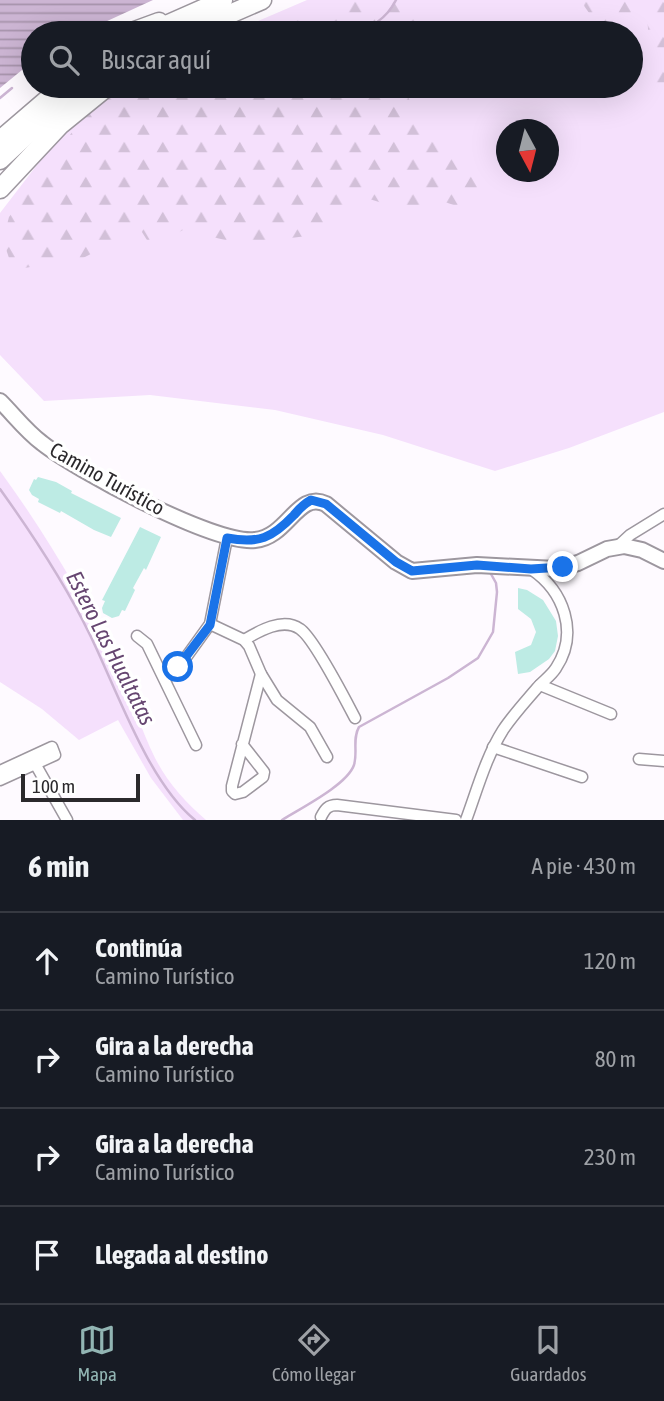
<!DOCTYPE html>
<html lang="es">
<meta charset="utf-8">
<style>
body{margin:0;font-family:"Asap Condensed",sans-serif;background:#242831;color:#f1f3f6}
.compass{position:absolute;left:496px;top:119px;width:63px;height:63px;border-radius:50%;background:#171b24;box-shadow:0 7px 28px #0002;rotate:173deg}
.scale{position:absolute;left:21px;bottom:18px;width:119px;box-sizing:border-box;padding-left:7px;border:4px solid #2b292c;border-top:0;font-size:19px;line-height:24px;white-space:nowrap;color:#2b292c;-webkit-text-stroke:5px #fff;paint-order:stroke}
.stop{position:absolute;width:21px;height:21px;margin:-16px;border:5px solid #1a73e8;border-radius:50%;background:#fff}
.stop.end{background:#1a73e8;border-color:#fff;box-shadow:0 2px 7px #0008}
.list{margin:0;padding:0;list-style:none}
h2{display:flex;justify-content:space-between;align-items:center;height:91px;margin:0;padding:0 28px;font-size:30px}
h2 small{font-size:23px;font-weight:400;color:#9ea1a6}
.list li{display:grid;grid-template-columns:46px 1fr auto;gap:21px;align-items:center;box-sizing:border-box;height:98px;padding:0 28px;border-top:2px solid #363941}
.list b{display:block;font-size:26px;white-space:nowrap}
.list p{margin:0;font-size:23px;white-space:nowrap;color:#9ea1a6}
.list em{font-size:23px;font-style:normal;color:#9ea1a6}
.icon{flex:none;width:38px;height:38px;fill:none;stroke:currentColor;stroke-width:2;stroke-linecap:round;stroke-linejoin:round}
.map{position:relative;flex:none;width:664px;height:820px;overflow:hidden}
.search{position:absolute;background:#171b24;box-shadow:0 7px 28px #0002;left:21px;right:21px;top:21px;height:77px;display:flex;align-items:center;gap:18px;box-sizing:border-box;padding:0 24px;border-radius:38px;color:#9ea1a6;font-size:26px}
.sheet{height:483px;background:#171b24}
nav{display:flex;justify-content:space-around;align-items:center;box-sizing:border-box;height:98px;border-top:2px solid #363941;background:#171b24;font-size:19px;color:#9ea1a6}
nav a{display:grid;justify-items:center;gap:4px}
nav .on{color:#92b5b3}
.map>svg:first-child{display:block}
</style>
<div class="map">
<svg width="664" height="820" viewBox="0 0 664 820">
<defs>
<pattern id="forest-firs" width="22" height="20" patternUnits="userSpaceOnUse" patternTransform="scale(1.75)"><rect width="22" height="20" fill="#f5e0fc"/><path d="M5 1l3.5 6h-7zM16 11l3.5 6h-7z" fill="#d2c0d8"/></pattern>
<pattern id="water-rules" width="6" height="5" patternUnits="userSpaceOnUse" patternTransform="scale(1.75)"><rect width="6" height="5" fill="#ccb5d3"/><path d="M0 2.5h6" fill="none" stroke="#a693ab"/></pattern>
</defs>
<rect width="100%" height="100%" fill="#fefaff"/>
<g fill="#f5e0fc" fill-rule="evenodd">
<path d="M307,0H664V412L569,448L495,471L383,435L275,410L150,395L44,401L0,355V213L50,148L87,112L129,86H631V33H230ZM506,130H548V172H506Z"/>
<path d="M0,471C46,534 85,600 118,669C132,698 141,730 155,758C168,783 185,802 206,820H183L151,778L118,720L79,740L42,709L0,682Z"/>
</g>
<g fill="url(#forest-firs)">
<path d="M354,0H422V22L392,33H255L273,26L341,11Z"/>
<path d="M580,0H638L619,33H603Z"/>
<path d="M645,0H664V88L654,85Z"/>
<path d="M129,86H404L406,94L437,145L485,188L480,214L439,200L427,217L363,197L343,221L307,236L242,244L183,230L152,248L140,229L83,258L13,270L3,240L9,217L87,112Z"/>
</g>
<path fill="url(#water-rules)" d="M0,0H153L81,33H33V61L0,88Z"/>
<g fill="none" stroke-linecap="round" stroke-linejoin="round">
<g stroke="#ccb5d3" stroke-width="2.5">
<path d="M349,33C370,29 386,20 396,0"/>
<path d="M0,98L12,88"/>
<path d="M0,489C33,535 65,583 90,635C117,690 148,782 195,820"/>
<path d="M282,820C301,808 347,785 354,765C358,752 352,739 359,727L448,678L478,658L493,632L497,592L496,583L491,574"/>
</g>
</g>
<g fill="#bdebe4">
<path d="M38,477L56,482L72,491L71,493L121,518L111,537L94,530L61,511L60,513L38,502L39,499L32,495L29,490L34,479L36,480Z"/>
<path d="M140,527L161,537L146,570L144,568L133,588L135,590L125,611L122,610L119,616L112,618L103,613L102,608L105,601L102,600Z"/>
<path d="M518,588L527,590L543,600L556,621L558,636L555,651L549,659L530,672L518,674L515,652L531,645L536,632L531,619L518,609Z"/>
</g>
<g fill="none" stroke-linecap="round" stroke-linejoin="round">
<defs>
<g id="minor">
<path d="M617,547L630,535L664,514"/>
<path d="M210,624L244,640L249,646L261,674L277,700L310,727L327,757"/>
<path d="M137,636L147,644L196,745"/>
<path d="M244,640C259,631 283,617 300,629C314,638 346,701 355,718"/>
<path d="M164,677L174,674L210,624L227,538"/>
<path d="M540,685L611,714"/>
<path d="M242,744L264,772L263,777L243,792L235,794L232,791V786L261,674"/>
<path d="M493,747L582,777"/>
<path d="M639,759L664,761"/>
<path d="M33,760L67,820"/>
<path d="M0,771L52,747L55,755L0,780"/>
<path d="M321,817C325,809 328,805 337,805L456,820"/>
<path d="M466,820C477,790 486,757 503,730C513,715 526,701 537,688C543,681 551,676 556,668C579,633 564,591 531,569"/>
</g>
<path id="secondary" d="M0,401C14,415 26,431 42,443C76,470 215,545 255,540C288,537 298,490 326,504L396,562L412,571L477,565L556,569L578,563L607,549L624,546L642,550L664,561"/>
<g id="motorway">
<path d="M129,33L159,22"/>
<path d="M148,33L223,0"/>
<path d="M186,33L262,0"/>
<path d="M0,140L63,86"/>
<path d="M0,160L41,122L86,89"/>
<path d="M0,189L60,125L108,86"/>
</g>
</defs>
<use href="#minor" stroke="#9d979f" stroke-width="13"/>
<use href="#secondary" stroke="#9d979f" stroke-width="18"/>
<use href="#motorway" stroke="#9d979f" stroke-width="21"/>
<use href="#minor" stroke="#fff" stroke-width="10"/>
<use href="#secondary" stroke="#fff" stroke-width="14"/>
<use href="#motorway" stroke="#fff" stroke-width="18"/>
</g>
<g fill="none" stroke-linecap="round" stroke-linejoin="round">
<path stroke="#1a73e8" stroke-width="9" d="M178,667L210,625L227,538C259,544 272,538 294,515C299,509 304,504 311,500L326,504L396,562L412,571L477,565L531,569L563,567"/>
</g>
<g text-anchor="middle" stroke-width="7" stroke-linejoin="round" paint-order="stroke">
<g font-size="21" fill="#2b292c" stroke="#fff">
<text transform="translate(107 479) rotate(29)" y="7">Camino Turístico</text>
</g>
<g font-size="23" font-style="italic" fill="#664671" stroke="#fff">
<text transform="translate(111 648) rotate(63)" y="8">Estero Las Hualtatas</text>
</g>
</g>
</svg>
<svg class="compass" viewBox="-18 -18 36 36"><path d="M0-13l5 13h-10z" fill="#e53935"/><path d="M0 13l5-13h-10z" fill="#9ea1a6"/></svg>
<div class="scale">100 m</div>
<div class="stop" style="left:178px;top:667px"></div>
<div class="stop end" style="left:563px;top:567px"></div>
<div class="search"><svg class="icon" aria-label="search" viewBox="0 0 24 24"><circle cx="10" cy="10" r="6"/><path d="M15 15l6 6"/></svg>Buscar aquí</div>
</div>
<section class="sheet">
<h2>6 min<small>A pie · 430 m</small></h2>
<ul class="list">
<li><svg class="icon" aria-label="ahead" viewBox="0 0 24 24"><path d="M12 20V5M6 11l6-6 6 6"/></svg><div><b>Continúa</b><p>Camino Turístico</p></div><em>120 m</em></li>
<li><svg class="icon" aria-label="right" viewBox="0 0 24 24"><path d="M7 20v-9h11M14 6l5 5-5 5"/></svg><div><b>Gira a la derecha</b><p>Camino Turístico</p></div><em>80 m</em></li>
<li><svg class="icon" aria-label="right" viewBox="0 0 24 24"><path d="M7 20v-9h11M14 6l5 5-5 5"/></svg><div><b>Gira a la derecha</b><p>Camino Turístico</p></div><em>230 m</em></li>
<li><svg class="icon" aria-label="arrive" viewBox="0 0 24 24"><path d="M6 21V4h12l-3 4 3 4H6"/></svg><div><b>Llegada al destino</b></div></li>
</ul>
</section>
<nav>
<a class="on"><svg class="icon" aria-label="map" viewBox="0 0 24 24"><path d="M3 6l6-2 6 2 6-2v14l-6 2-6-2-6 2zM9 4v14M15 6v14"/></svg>Mapa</a>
<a><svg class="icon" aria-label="directions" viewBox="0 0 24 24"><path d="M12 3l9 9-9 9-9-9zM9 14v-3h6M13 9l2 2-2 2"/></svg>Cómo llegar</a>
<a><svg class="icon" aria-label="saved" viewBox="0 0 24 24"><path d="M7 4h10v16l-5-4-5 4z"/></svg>Guardados</a>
</nav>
